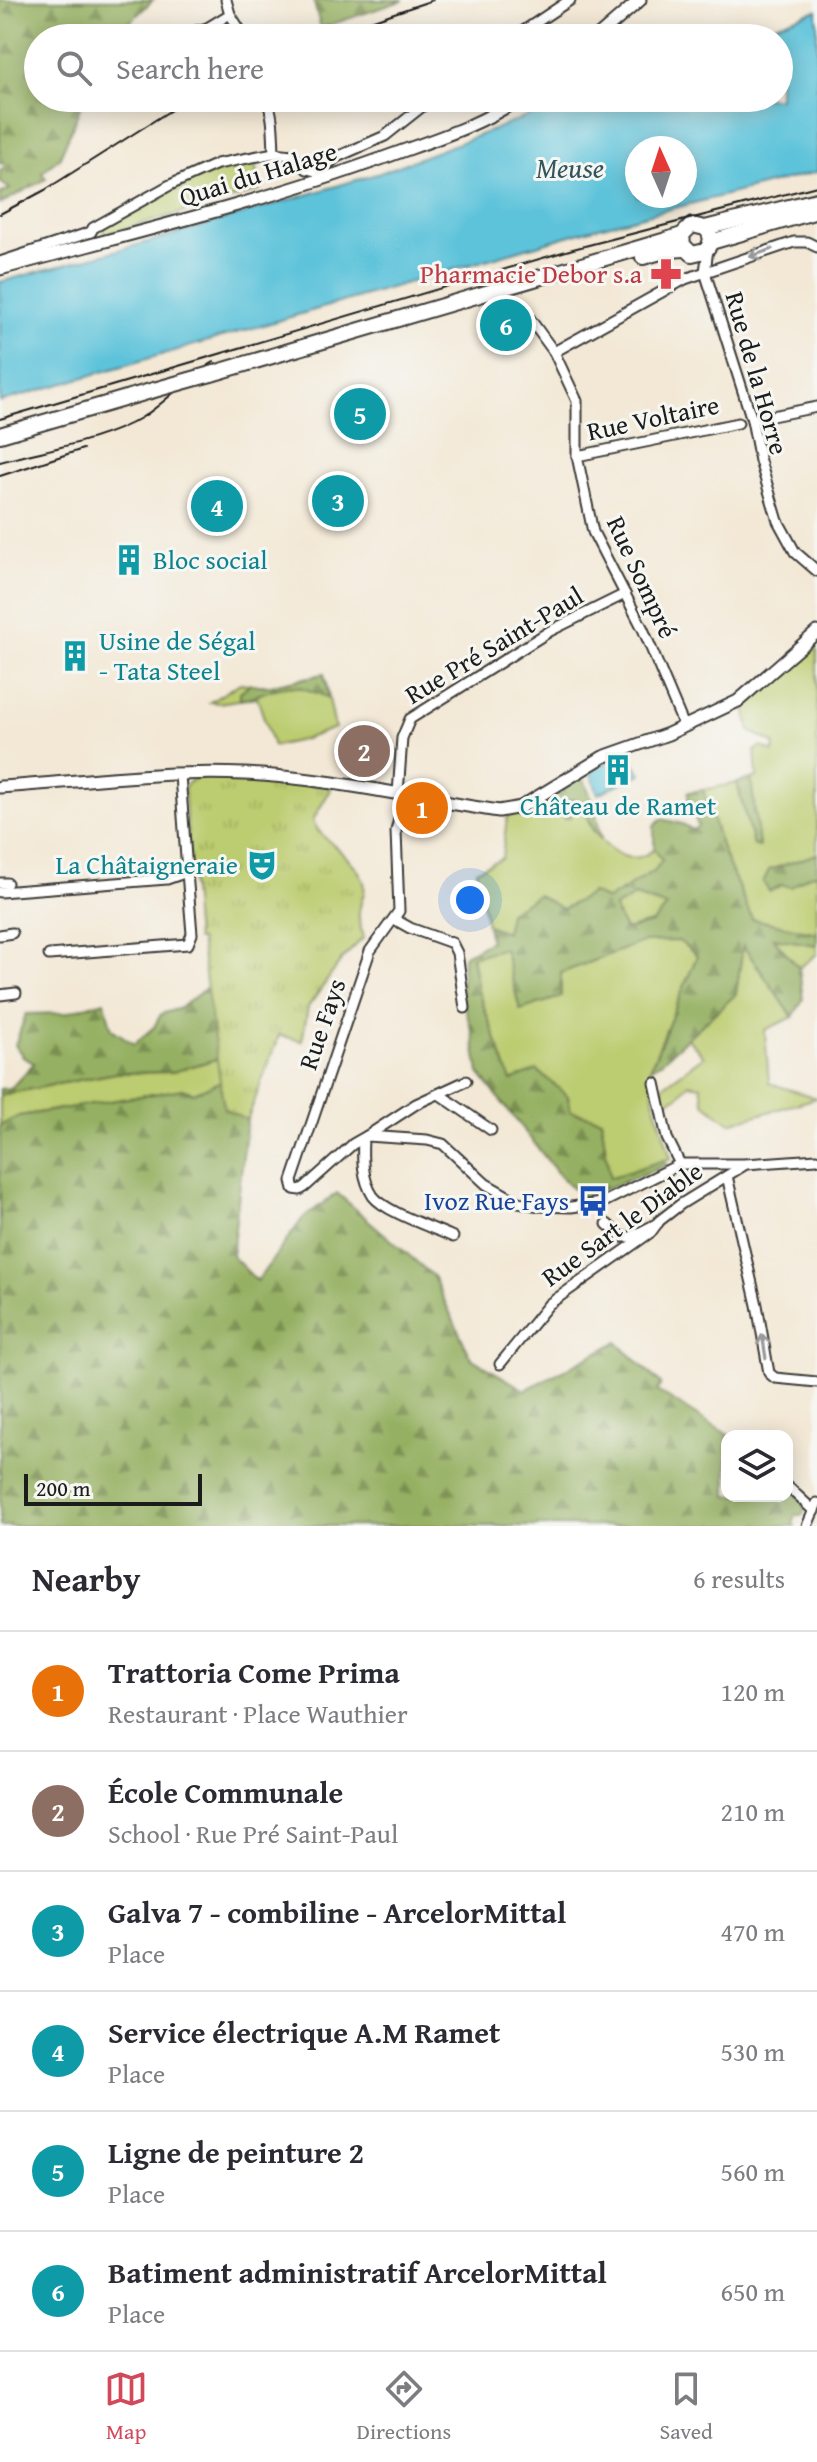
<!DOCTYPE html>
<meta charset="utf-8">
<style>
body{margin:0;font-family:"Gentium Book Plus",serif;background:#f2f2f3;color:#2b2b33}
.controls{position:absolute;right:24px;bottom:24px;display:grid;overflow:hidden;border-radius:16px;box-shadow:0 4px 20px #0003}
.controls button{width:72px;height:72px;display:grid;place-items:center;padding:0;border:0;border-bottom:2px solid #e1e1e2;background:#fff;color:#2b2b33;font:40px sans-serif}
.compass{position:absolute;left:625px;top:136px;width:72px;height:72px;border-radius:50%;background:#fff;box-shadow:0 4px 20px #0003;rotate:357deg}
.scale{position:absolute;left:24px;bottom:20px;width:178px;box-sizing:border-box;padding-left:8px;border:4px solid #1c1c1c;border-top:0;font-size:22px;line-height:28px;white-space:nowrap;color:#1c1c1c;-webkit-text-stroke:6px #f6f6f2;paint-order:stroke}
.you{position:absolute;left:470px;top:900px;width:28px;height:28px;margin:-20px;border:6px solid #fff;border-radius:50%;background:#1a73e8;box-shadow:0 0 0 12px #1a73e833}
.badge{display:grid;place-items:center;width:52px;height:52px;border-radius:50%;background:#d1495b;color:#fff;font-size:26px;font-weight:700}
.pin{position:absolute;translate:-50% -50%;border:4px solid #fff;box-shadow:0 2px 8px #0006}
.list{margin:0;padding:0;list-style:none}
h2{display:flex;justify-content:space-between;align-items:center;height:104px;margin:0;padding:0 32px;font-size:34px}
h2 small{font-size:26px;font-weight:400;color:#7c7c81}
.list li{display:grid;grid-template-columns:52px 1fr auto;gap:24px;align-items:center;box-sizing:border-box;height:120px;padding:0 32px;border-top:2px solid #e1e1e2}
.list b{display:block;font-size:30px;white-space:nowrap}
.list p{margin:0;font-size:26px;white-space:nowrap;color:#7c7c81}
.list em{font-size:26px;font-style:normal;color:#7c7c81}
.icon{flex:none;width:44px;height:44px;fill:none;stroke:currentColor;stroke-width:2;stroke-linecap:round;stroke-linejoin:round}
.map{position:relative;flex:none;width:817px;height:1526px;overflow:hidden}
.search{position:absolute;background:#fff;box-shadow:0 4px 20px #0003;left:24px;right:24px;top:24px;height:88px;display:flex;align-items:center;gap:20px;box-sizing:border-box;padding:0 28px;border-radius:44px;color:#7c7c81;font-size:30px}
.sheet{height:824px;background:#fff}
nav{display:flex;justify-content:space-around;align-items:center;box-sizing:border-box;height:112px;border-top:2px solid #e1e1e2;background:#fff;font-size:22px;color:#7c7c81}
nav a{display:grid;justify-items:center;gap:4px}
nav .on{color:#d1495b}
.map>svg:first-child{display:block}
</style>
<div class="map">
<svg width="817" height="1526" viewBox="0 0 817 1526">
<defs>
<pattern id="forest-firs" width="22" height="20" patternUnits="userSpaceOnUse" patternTransform="scale(2)"><rect width="22" height="20" fill="#95b062"/><path d="M5 1l3.5 6h-7zM16 11l3.5 6h-7z" fill="#798e50"/></pattern>
<pattern id="park-tufts" width="24" height="20" patternUnits="userSpaceOnUse" patternTransform="scale(2)"><rect width="24" height="20" fill="#bccc6f"/><path d="M3 7l-1-3M5 7V3M7 7l1-3M15 17l-1-3M17 17v-4M19 17l1-3" fill="none" stroke="#a1af60"/></pattern>
</defs>
<rect width="100%" height="100%" fill="#f6f6f2"/>
<filter id="ink" filterUnits="userSpaceOnUse"><feTurbulence type="fractalNoise" baseFrequency=".0125" numOctaves="2"/><feDisplacementMap in="SourceGraphic" scale="16" xChannelSelector="R" yChannelSelector="G"/><feConvolveMatrix kernelMatrix="1 2 1 2 8 2 1 2 1" color-interpolation-filters="sRGB"/></filter>
<filter id="wash" filterUnits="userSpaceOnUse"><feTurbulence type="fractalNoise" baseFrequency=".006" numOctaves="4" result="noise"/><feDisplacementMap in="SourceGraphic" scale="32" xChannelSelector="R" yChannelSelector="G"/><feGaussianBlur stdDeviation="1.8" result="paint"/><feColorMatrix in="noise" values="0 0 0 0 0 0 0 0 0 0 0 0 0 0 0 0 0 1.4 0 .05"/><feComposite in="paint" operator="in"/></filter>
<g filter="url(#wash)">
<rect width="100%" height="100%" fill="#f3e8d5"/>
<g fill="#bccc6f" stroke="#6c7446" stroke-width="2">
<path d="M254,158L260,191L105,234L102,227L194,175Z"/>
<path d="M817,639V854L769,870L770,891L782,885L791,887L809,875L817,874V933L752,919L723,852L703,790L737,783L753,845L759,846L751,779L757,777L755,750L762,747L773,752L775,744L750,731L745,706Z"/>
<path d="M324,674L335,728L302,740L273,746L257,697L219,703L210,702L240,683L268,686Z"/>
<path d="M556,793L569,806L570,798C589,804 584,821 595,833C611,853 632,868 654,849L662,860L655,870L607,900L592,893L563,909L506,932L487,925L476,870L502,858L507,817Z"/>
<path d="M635,896L668,907L652,923L625,930L613,908Z"/>
<path d="M772,937L817,945V954L799,968Z"/>
<path d="M679,940L697,956L650,1069L655,1104L671,1158L610,1179L601,1119L570,1111L511,1081L478,991L472,957L504,948L520,1009L561,997V973L642,942Z"/>
<path d="M743,945L793,1017L765,1030L769,1083L817,1098L730,1123L704,1103L701,1086L688,1084L679,1096L663,1103V1086L704,1056L687,1038L736,994Z"/>
<path d="M261,1045L256,1066L194,1093L183,1089L19,1116L0,1126V1095L116,1073L173,1072Z"/>
</g>
<g fill="url(#forest-firs)" stroke="#58663f" stroke-width="2" fill-rule="evenodd">
<path d="M0,0H153L128,24L119,38H38V98H94L82,103L60,157L42,173L46,179L0,204V194L10,189L0,182V171L5,167L3,162L0,164Z"/>
<path d="M313,0H404L321,28Z"/>
<path d="M324,674L329,698C319,694 308,689 298,687C279,684 259,696 240,700V692L250,684L268,686Z"/>
<path d="M582,774L594,805L601,838C586,827 590,803 570,799L569,806L572,812L570,818H565L556,806L561,796L556,793Z"/>
<path d="M751,779L759,847L753,845L737,783Z"/>
<path d="M703,790L723,852L752,919L817,933V945L773,938L799,968L803,999L793,1017L743,946L736,994L660,1063L650,1069L697,956L679,941L642,942L561,973V997L520,1010L504,948L472,957L478,991L511,1081L537,1070L568,1096L570,1111L601,1119L610,1178L664,1160L667,1165L583,1198L559,1175L479,1073L472,1031L461,995L463,956L490,941L487,925L506,932L509,912L538,895L563,909L592,893L607,900L655,870L662,860L654,849V826L662,819L682,824L693,830L698,826L688,800V792ZM635,896L667,907L652,923L625,930L614,908Z"/>
<path d="M817,854V874L809,875L791,887L782,885L769,891L763,882L769,870Z"/>
<path d="M364,937L343,958L308,1007L302,1041L279,1035L247,1120L232,1256L257,1281L303,1218L337,1193L433,1276L471,1358L525,1390L617,1342L661,1384L657,1391L730,1436H727V1496H787V1486L806,1503L803,1515H796L793,1523L795,1526H0V1126L19,1116L183,1089L194,1093L256,1066L260,1046L173,1072L116,1073L0,1095V1089L11,1088L34,1063L24,1058L15,1045L26,1014L66,1013L104,1001L112,1029L134,1044L154,1027L161,1014L180,1008L206,988Z"/>
</g>
<path fill="url(#park-tufts)" stroke="#6c7446" stroke-width="2" d="M242,777L332,787L313,820C319,841 354,854 364,882C367,893 360,901 359,912C358,921 361,929 364,937L343,958L308,1007L302,1041L279,1035L247,1120L224,1109L200,940H196L184,788C193,771 224,777 242,777Z"/>
<g fill="#5dc3da" stroke="#3c707b" stroke-width="2" fill-rule="evenodd">
<path d="M817,10V172L595,228L0,402V282L152,241L380,173L576,98H779V38H738ZM637,148H685V196H637Z"/>
<path d="M629,752L641,774L598,794L590,771L591,769Z"/>
</g>
</g>
<g filter="url(#ink)">
<g fill="none" stroke-linecap="round" stroke-linejoin="round">
<defs>
<g id="minor">
<path d="M226,0L230,14L245,38"/>
<path d="M168,38L207,28L230,14"/>
<path d="M513,38L570,0"/>
<path d="M266,98C274,115 273,134 274,153"/>
<path d="M708,249L705,272L752,420L760,461L778,521L795,552L817,571"/>
<path d="M0,262L91,232L93,228L170,185L217,164L274,153L292,155L307,169L315,171L323,168L337,157L385,136L433,98"/>
<path d="M522,308L554,352L577,401V456L593,532L643,629L684,726"/>
<path d="M554,352L685,279L794,242H807L817,247"/>
<path d="M752,420L817,407"/>
<path d="M577,456L738,423"/>
<path d="M398,794L402,738L410,719L550,631L625,594"/>
<path d="M414,797L399,819L396,831L399,911L370,951L292,1181L294,1189L300,1190L305,1187L353,1144L367,1136L427,1140L443,1144L486,1184L518,1202L538,1206L571,1207L602,1203L680,1164H746L817,1159"/>
<path d="M0,883H7"/>
<path d="M0,892L167,879L187,872L180,775"/>
<path d="M394,919L410,928L452,943L457,953L465,1008"/>
<path d="M0,935L12,933"/>
<path d="M49,955L188,944L192,934L187,872"/>
<path d="M0,995L16,993"/>
<path d="M655,1083L667,1138L680,1164"/>
<path d="M439,1094L491,1130"/>
<path d="M367,1136L416,1104L466,1081"/>
<path d="M363,1139C362,1158 362,1179 373,1196C385,1212 434,1228 453,1237"/>
<path d="M727,1176L757,1305L769,1373L775,1378L817,1382"/>
<path d="M607,1224L622,1237H631L658,1223"/>
<path d="M500,1364L549,1304L651,1232L659,1221L681,1204L746,1164"/>
<path d="M787,1486L814,1511"/>
<path d="M807,1526L817,1503"/>
</g>
<g id="major">
<path d="M596,38L640,0"/>
<path d="M0,269C129,234 260,203 386,157C432,140 480,126 520,98"/>
<path d="M0,787C79,782 166,770 244,774C330,778 414,798 499,811L521,807L603,757L668,734L738,701L817,632"/>
</g>
<g id="highway">
<path d="M705,228L817,200"/>
<path d="M711,242L817,211"/>
<path d="M643,257L668,250L685,249"/>
<path d="M211,374L663,241L682,235L692,225L705,228C713,235 712,244 705,251L692,254L683,245L682,235"/>
<path d="M0,435L154,390"/>
</g>
</defs>
<use href="#minor" stroke="#3c3b38" stroke-width="13"/>
<use href="#major" stroke="#3c3b38" stroke-width="15"/>
<use href="#highway" stroke="#3c3b38" stroke-width="18"/>
<use href="#minor" stroke="#fff" stroke-width="9"/>
<use href="#major" stroke="#fff" stroke-width="11"/>
<use href="#highway" stroke="#fff" stroke-width="14"/>
<g stroke="#1c1c1c" stroke-width="2">
<path d="M320,38L433,0"/>
<path d="M0,214L45,190L190,98"/>
<path d="M0,419L573,249L817,186"/>
<path d="M0,462C46,449 100,442 141,418C167,402 187,377 214,362"/>
<path d="M0,476L83,449"/>
</g>
<defs>
<path id="highway-bridge" d="M154,390L211,374"/>
</defs>
<use href="#highway-bridge" stroke="#3c3b38" stroke-width="18" stroke-linecap="butt"/>
<use href="#highway-bridge" stroke="#fff" stroke-width="14"/>
</g>
<defs><path id="oneway-shaft" d="M-6 0H5M1.5-3L5.5 0L1.5 3" fill="none" stroke-width="1.6" stroke-linecap="round" stroke-linejoin="round" transform="scale(2)"/></defs>
<g stroke="#999">
<use href="#oneway-shaft" transform="translate(761 253) rotate(161)"/>
<use href="#oneway-shaft" transform="translate(764 1346) rotate(-99)"/>
</g>
</g>
<defs>
<symbol id="pharmacy-bare" viewBox="-9 -9 18 18"><path d="M-2-6h4v4h4v4h-4v4h-4v-4h-4v-4h4Z" fill="#e0444e" stroke="#f6f6f2" stroke-width="2.5" paint-order="stroke"/></symbol>
<symbol id="building-bare" viewBox="-9 -9 18 18"><path d="M-4-6H4V6H1V3H-1V6H-4ZM-2.5-4.3h1.7v1.8h-1.7ZM.8-4.3h1.7v1.8H.8ZM-2.5-1h1.7V.8h-1.7ZM.8-1h1.7V.8H.8Z" fill="#0f9aa8" stroke="#f6f6f2" stroke-width="2.5" paint-order="stroke"/></symbol>
<symbol id="theatre-bare" viewBox="-9 -9 18 18"><path d="M-5-5.5Q0-4 5-5.5V0Q5 5 0 6Q-5 5-5 0ZM-3.3-2.5H-1v1.5H-3.3ZM1-2.5H3.3v1.5H1ZM-2.8 1Q0 5.5 2.8 1Z" fill="#0f9aa8" stroke="#f6f6f2" stroke-width="2.5" paint-order="stroke"/></symbol>
<symbol id="bus-bare" viewBox="-9 -9 18 18"><path d="M-5-6H5V4H4V6H2V4H-2V6H-4V4H-5ZM-3.5-4V0h7V-4ZM-3.5 1.2v1.5H-2V1.2ZM2 1.2v1.5H3.5V1.2Z" fill="#1a4fb4" stroke="#f6f6f2" stroke-width="2.5" paint-order="stroke"/></symbol>
</defs>
<g fill-rule="evenodd">
<use href="#pharmacy-bare" x="644" y="252" width="44" height="44"/>
<use href="#building-bare" x="107" y="538" width="44" height="44"/>
<use href="#building-bare" x="53" y="634" width="44" height="44"/>
<use href="#building-bare" x="596" y="748" width="44" height="44"/>
<use href="#theatre-bare" x="240" y="843" width="44" height="44"/>
<use href="#bus-bare" x="571" y="1179" width="44" height="44"/>
</g>
<g text-anchor="middle" stroke-width="6" stroke-linejoin="round" paint-order="stroke">
<g font-size="26" fill="#1c1c1c" stroke="#f6f6f2">
<text transform="translate(258 174) rotate(-17)" y="9">Quai du Halage</text>
<text transform="translate(757 373) rotate(74)" y="9">Rue de la Horre</text>
<text transform="translate(653 418) rotate(-12)" y="9">Rue Voltaire</text>
<text transform="translate(642 577) rotate(65)" y="9">Rue Sompré</text>
<text transform="translate(494 645) rotate(-31)" y="9">Rue Pré Saint-Paul</text>
<text transform="translate(322 1024) rotate(-71)" y="9">Rue Fays</text>
<text transform="translate(622 1224) rotate(-36)" y="9">Rue Sart le Diable</text>
</g>
<g font-size="26" fill="#be3a42" stroke="#f6f6f2" text-anchor="end">
<text x="642" y="283">Pharmacie Debor s.a</text>
</g>
<g font-size="26" fill="#0d838f" stroke="#f6f6f2" text-anchor="start">
<text x="153" y="569">Bloc social</text>
<text x="99" y="650">Usine de Ségal<tspan x="99" dy="30">- Tata Steel</tspan></text>
<text x="618" y="815" text-anchor="middle">Château de Ramet</text>
<text x="238" y="874" text-anchor="end">La Châtaigneraie</text>
</g>
<g font-size="26" fill="#164399" stroke="#f6f6f2" text-anchor="end">
<text x="569" y="1210">Ivoz Rue Fays</text>
</g>
<g font-size="28" font-style="italic" fill="#33565e" stroke="#f6f6f2">
<text x="570" y="178">Meuse</text>
</g>
</g>
</svg>
<div class="controls">
<button><svg class="icon" aria-label="layers" viewBox="0 0 24 24"><path d="M12 4l9 5-9 5-9-5zM3 14l9 5 9-5"/></svg></button>
</div>
<svg class="compass" viewBox="-18 -18 36 36"><path d="M0-13l5 13h-10z" fill="#e53935"/><path d="M0 13l5-13h-10z" fill="#7c7c81"/></svg>
<div class="scale">200 m</div>
<div class="you"></div>
<div class="pin badge" style="left:422px;top:808px;background:#e8710a">1</div>
<div class="pin badge" style="left:364px;top:751px;background:#8d6e63">2</div>
<div class="pin badge" style="left:338px;top:501px;background:#0f9aa8">3</div>
<div class="pin badge" style="left:217px;top:506px;background:#0f9aa8">4</div>
<div class="pin badge" style="left:360px;top:414px;background:#0f9aa8">5</div>
<div class="pin badge" style="left:506px;top:325px;background:#0f9aa8">6</div>
<div class="search"><svg class="icon" aria-label="search" viewBox="0 0 24 24"><circle cx="10" cy="10" r="6"/><path d="M15 15l6 6"/></svg>Search here</div>
</div>
<section class="sheet">
<h2>Nearby<small>6 results</small></h2>
<ul class="list">
<li><span class="badge" style="background:#e8710a">1</span><div><b>Trattoria Come Prima</b><p>Restaurant · Place Wauthier</p></div><em>120 m</em></li>
<li><span class="badge" style="background:#8d6e63">2</span><div><b>École Communale</b><p>School · Rue Pré Saint-Paul</p></div><em>210 m</em></li>
<li><span class="badge" style="background:#0f9aa8">3</span><div><b>Galva 7 - combiline - ArcelorMittal</b><p>Place</p></div><em>470 m</em></li>
<li><span class="badge" style="background:#0f9aa8">4</span><div><b>Service électrique A.M Ramet</b><p>Place</p></div><em>530 m</em></li>
<li><span class="badge" style="background:#0f9aa8">5</span><div><b>Ligne de peinture 2</b><p>Place</p></div><em>560 m</em></li>
<li><span class="badge" style="background:#0f9aa8">6</span><div><b>Batiment administratif ArcelorMittal</b><p>Place</p></div><em>650 m</em></li>
</ul>
</section>
<nav>
<a class="on"><svg class="icon" aria-label="map" viewBox="0 0 24 24"><path d="M3 6l6-2 6 2 6-2v14l-6 2-6-2-6 2zM9 4v14M15 6v14"/></svg>Map</a>
<a><svg class="icon" aria-label="directions" viewBox="0 0 24 24"><path d="M12 3l9 9-9 9-9-9zM9 14v-3h6M13 9l2 2-2 2"/></svg>Directions</a>
<a><svg class="icon" aria-label="saved" viewBox="0 0 24 24"><path d="M7 4h10v16l-5-4-5 4z"/></svg>Saved</a>
</nav>
